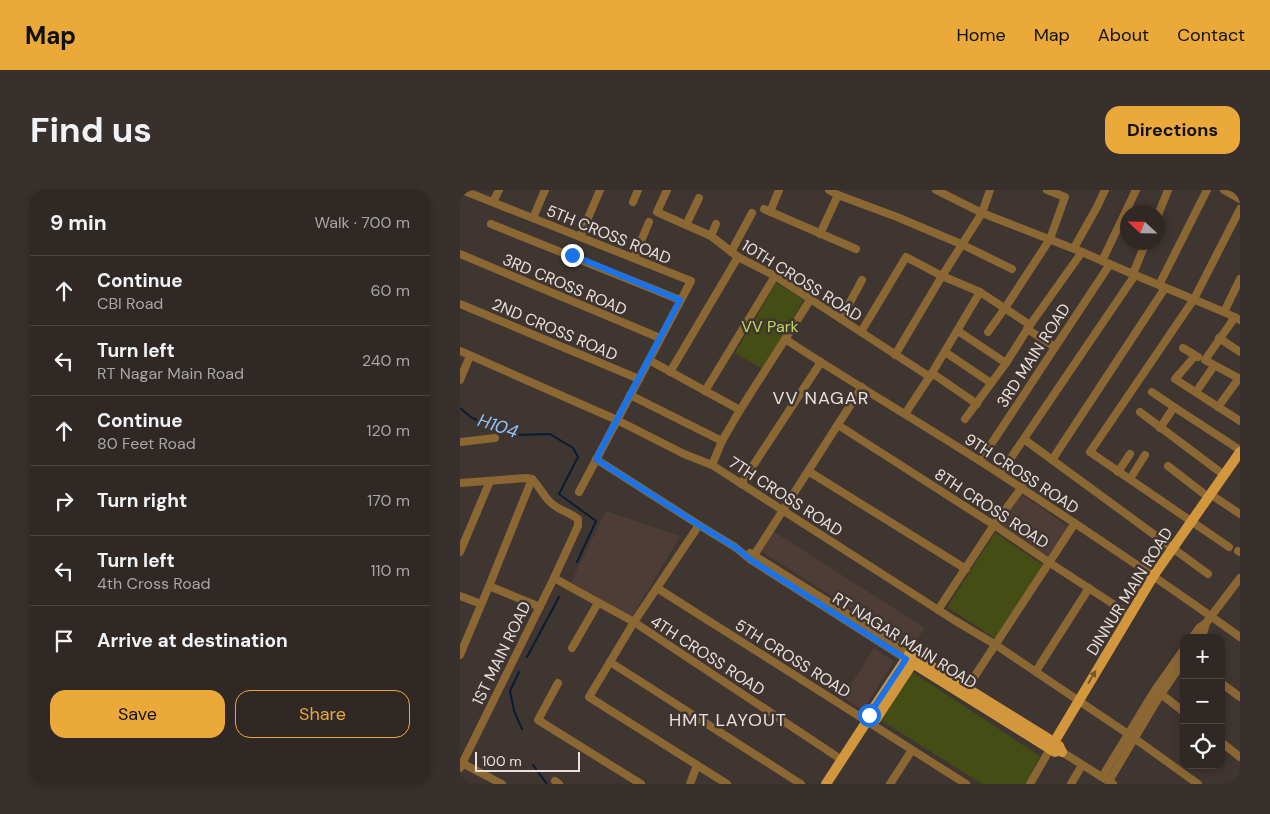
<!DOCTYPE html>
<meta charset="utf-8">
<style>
body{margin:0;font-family:"DM Sans",sans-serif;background:#37302d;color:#f1f3f6}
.controls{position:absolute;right:15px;bottom:15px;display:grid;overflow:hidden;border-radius:10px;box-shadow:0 2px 8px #0003}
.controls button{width:45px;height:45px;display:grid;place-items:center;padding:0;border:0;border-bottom:1px solid #4a4442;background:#2f2825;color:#f1f3f6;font:25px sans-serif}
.compass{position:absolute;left:660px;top:15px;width:45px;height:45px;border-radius:50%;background:#2f2825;box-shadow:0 2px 8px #0003;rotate:292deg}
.scale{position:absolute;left:15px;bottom:12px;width:105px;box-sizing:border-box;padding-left:5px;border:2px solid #e8e1de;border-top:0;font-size:14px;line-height:18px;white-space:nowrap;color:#e8e1de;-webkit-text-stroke:4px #3f3531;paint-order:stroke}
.stop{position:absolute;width:15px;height:15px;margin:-11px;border:4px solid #1a73e8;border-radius:50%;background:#fff}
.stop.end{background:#1a73e8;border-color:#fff;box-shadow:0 1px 5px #0008}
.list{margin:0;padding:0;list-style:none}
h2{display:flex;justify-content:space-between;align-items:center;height:65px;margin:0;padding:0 20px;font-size:21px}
h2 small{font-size:16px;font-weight:400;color:#a7a6a7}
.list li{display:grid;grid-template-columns:32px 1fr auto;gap:15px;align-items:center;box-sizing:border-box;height:70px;padding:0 20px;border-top:1px solid #4a4442}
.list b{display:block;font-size:19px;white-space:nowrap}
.list p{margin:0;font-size:16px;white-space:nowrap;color:#a7a6a7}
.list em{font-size:16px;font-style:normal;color:#a7a6a7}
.actions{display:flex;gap:10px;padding:15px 20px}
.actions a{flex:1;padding:11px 0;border:1px solid #eba93a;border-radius:15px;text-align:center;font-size:18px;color:#eba93a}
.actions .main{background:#eba93a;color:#111}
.icon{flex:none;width:28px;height:28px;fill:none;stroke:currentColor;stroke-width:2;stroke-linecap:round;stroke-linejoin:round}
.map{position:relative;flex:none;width:780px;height:594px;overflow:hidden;border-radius:15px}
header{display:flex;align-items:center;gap:30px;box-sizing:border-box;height:70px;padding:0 25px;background:#eba93a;color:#111}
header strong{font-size:24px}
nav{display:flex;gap:28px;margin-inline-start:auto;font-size:18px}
.intro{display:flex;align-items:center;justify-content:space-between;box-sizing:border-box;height:120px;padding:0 30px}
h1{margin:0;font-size:35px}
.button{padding:12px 22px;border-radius:15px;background:#eba93a;color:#111;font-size:18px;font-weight:700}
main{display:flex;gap:30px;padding:0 30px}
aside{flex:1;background:#2f2825;border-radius:15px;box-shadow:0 2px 8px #0003}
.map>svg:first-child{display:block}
</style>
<header>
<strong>Map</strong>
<nav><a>Home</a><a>Map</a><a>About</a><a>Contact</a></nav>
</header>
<div class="intro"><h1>Find us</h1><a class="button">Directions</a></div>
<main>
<aside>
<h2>9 min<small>Walk · 700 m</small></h2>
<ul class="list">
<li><svg class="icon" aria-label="ahead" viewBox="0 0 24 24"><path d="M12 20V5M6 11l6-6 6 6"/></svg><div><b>Continue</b><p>CBI Road</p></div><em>60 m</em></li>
<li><svg class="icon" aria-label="left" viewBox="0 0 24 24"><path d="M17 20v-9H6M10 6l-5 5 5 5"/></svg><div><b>Turn left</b><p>RT Nagar Main Road</p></div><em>240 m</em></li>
<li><svg class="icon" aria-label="ahead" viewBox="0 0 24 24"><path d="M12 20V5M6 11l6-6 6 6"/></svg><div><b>Continue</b><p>80 Feet Road</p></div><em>120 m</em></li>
<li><svg class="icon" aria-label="right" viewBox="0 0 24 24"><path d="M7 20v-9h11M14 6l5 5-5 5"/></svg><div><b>Turn right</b></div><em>170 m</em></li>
<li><svg class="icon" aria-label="left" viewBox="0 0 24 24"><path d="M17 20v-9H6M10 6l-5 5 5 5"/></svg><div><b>Turn left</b><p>4th Cross Road</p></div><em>110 m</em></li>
<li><svg class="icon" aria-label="arrive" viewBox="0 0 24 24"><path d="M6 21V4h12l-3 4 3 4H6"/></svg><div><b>Arrive at destination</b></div></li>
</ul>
<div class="actions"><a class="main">Save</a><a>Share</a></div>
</aside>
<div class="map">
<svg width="780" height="594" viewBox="0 0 780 594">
<rect width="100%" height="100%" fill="#3f3531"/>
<g fill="#4e3d36">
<path d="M561,304L609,337L587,368L539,335Z"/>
<path d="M146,321L220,346L172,427L111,392Z"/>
<path d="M313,341L465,438L452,457L301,361Z"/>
<path d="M414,458L434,471L403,520L383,507Z"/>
</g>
<g fill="#434d14">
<path d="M316,93L344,109L303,179L275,163Z"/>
<path d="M535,343L583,375L535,448L487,417Z"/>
<path d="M451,481L580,566L566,594H522L419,529Z"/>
</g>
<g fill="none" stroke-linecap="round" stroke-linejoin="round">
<g stroke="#081d33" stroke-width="2">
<path d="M0,218L12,228L55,245L90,244L113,258L118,267L99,304L136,331L117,372"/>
<path d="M67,467L99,407"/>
<path d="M59,482L50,501L54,521L62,539"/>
<path d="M73,575L87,594"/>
</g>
<g stroke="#8b6733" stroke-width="8">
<path d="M2,0L231,91L119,302"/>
<path d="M207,0L197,22L251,46L278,67L315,86L470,187"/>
<path d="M369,0L378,5L437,27L501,54L552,79"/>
<path d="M476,0L522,23L622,62L675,85L764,122L780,130"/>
<path d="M764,0L780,9"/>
<path d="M33,12L39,0"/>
<path d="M173,12L178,0"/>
<path d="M304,19L396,59"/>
<path d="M310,22L319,0"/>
<path d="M698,25L708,0"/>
<path d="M73,28L85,0"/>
<path d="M31,34L220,110"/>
<path d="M226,35L239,8"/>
<path d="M360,44L378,5"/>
<path d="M251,46L256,34"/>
<path d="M120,47L140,0"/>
<path d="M614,58L637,17L645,0"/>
<path d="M271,62L292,23"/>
<path d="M0,64L200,148"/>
<path d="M174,68L189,32"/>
<path d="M642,71L676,0"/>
<path d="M673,84L686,52"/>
<path d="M699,95L747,0"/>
<path d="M0,114L179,189"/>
<path d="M764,122L780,89"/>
<path d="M775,127L745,170L780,189"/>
<path d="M381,129L402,90"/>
<path d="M567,139L595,157"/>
<path d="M498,141L546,173"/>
<path d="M401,142L446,67L482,86L520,102L570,135"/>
<path d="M528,142L545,118L590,49L605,7L587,0"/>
<path d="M759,148L780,162"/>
<path d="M325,149C389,191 456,230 520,271C608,328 695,386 780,447"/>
<path d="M723,158L738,167"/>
<path d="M0,161L157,230L224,264L252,275L494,430L536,455L674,548L738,594"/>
<path d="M485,162L531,193"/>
<path d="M435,165L482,86L522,23L530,0"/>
<path d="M735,166L715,189L780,231"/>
<path d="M189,170L280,220"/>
<path d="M210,182L278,67"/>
<path d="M472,183L517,214"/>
<path d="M0,190L10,166"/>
<path d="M245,201L315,86"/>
<path d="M692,202L714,217"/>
<path d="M736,202L754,176"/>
<path d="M170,205L262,251"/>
<path d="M758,217L779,188"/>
<path d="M680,222L764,285"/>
<path d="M445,224L472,183L520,102"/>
<path d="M505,229L546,173L570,135L622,62"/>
<path d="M378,235L534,335L590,373L670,425"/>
<path d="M700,238L714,217L780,260"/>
<path d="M565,250L748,384"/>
<path d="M0,252L35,248"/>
<path d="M136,269L239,335L275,357L291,370L446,469"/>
<path d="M592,270L705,98"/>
<path d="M520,271L650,74"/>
<path d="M252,275L262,251L280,220L350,110"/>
<path d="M708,276L748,307"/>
<path d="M348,281L506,379"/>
<path d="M658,282L670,264"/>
<path d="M540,284L675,85"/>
<path d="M670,289L685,265"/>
<path d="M0,293L66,288L72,289C79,296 83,305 90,312C98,320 109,322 118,329V336L94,388L0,578"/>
<path d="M281,294L361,172"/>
<path d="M750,304L780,324"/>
<path d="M239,335L174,432L129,507L267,594"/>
<path d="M769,357L630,262L734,109L780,19"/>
<path d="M778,361L780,362"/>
<path d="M0,362L30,291"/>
<path d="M290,363L450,463"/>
<path d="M291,370L402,197"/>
<path d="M94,388L174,432L382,570"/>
<path d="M29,396L80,417"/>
<path d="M197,398L506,594"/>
<path d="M0,406L21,414"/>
<path d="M478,420L534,335L562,297"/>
<path d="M732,448L739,438L746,433L780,388"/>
<path d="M740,448L744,441L746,433"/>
<path d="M112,458L138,413"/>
<path d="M0,465L29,396L72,289"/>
<path d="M150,472L341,594"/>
<path d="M576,481L629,398"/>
<path d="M98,493L78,530L181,594"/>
<path d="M761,493L780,507"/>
<path d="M507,498L615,333"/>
<path d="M701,504L724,522"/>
<path d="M761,552L780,567"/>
<path d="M602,562L653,594"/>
<path d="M0,572L42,594"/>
<path d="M642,587L695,500L724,459"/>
<path d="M95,591L99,594"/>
<path d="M649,591L701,504L724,471"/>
<path d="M230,594L237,575"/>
<path d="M430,594L452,560"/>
<path d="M570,594L590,559"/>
<path d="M611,594L622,575"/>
</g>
<g stroke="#d2973d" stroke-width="10">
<path d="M446,469L595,562"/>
<path d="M407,531L416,529L456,468"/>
<path d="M590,559L694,385L780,262"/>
<path d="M366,594L407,531L409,525L450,463L584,546L599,556L602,562"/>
</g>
</g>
<defs><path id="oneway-solid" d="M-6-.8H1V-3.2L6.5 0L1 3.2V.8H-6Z" transform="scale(1.25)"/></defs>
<use fill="#725735" href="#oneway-solid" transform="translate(632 487) rotate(-59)"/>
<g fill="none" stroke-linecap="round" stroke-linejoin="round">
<path stroke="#1a73e8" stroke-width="6" d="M112,65L220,110L136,269L239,335L275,357L291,370L446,469L409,525"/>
</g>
<g text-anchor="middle" stroke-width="5" stroke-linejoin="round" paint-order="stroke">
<g font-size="16" fill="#e8e1de" stroke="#3f3531">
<text transform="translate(149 44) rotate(22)" y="6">5TH CROSS ROAD</text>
<text transform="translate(342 90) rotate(32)" y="6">10TH CROSS ROAD</text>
<text transform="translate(105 94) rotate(23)" y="6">3RD CROSS ROAD</text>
<text transform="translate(95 139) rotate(23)" y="6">2ND CROSS ROAD</text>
<text transform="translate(573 165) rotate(-57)" y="6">3RD MAIN ROAD</text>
<text transform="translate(562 283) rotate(33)" y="6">9TH CROSS ROAD</text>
<text transform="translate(326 306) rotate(33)" y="6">7TH CROSS ROAD</text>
<text transform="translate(532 318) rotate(33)" y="6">8TH CROSS ROAD</text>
<text transform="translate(669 401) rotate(-58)" y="6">DINNUR MAIN ROAD</text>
<text transform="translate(445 450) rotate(32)" y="6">RT NAGAR MAIN ROAD</text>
<text transform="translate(41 463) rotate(-64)" y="6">1ST MAIN ROAD</text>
<text transform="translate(248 465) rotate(33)" y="6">4TH CROSS ROAD</text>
<text transform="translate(333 468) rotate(32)" y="6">5TH CROSS ROAD</text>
</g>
<g font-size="16" fill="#c3db5b" stroke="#3f3531">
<text x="310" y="142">VV Park</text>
</g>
<g font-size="18" letter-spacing="1" fill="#e8e1de" stroke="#3f3531">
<text x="361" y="214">VV NAGAR</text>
<text x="268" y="536">HMT LAYOUT</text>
</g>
<g font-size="18" font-style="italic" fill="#92c3f9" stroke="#3f3531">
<text transform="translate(38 236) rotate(18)" y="6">H104</text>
</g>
</g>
</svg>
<div class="controls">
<button>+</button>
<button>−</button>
<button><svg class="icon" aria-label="locate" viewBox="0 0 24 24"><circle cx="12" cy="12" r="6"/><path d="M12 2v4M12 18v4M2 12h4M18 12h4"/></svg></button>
</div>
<svg class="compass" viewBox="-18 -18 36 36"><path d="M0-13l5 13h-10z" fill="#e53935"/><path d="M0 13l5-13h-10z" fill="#a7a6a7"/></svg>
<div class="scale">100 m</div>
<div class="stop" style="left:409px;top:525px"></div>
<div class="stop end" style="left:112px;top:65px"></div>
</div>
</main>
